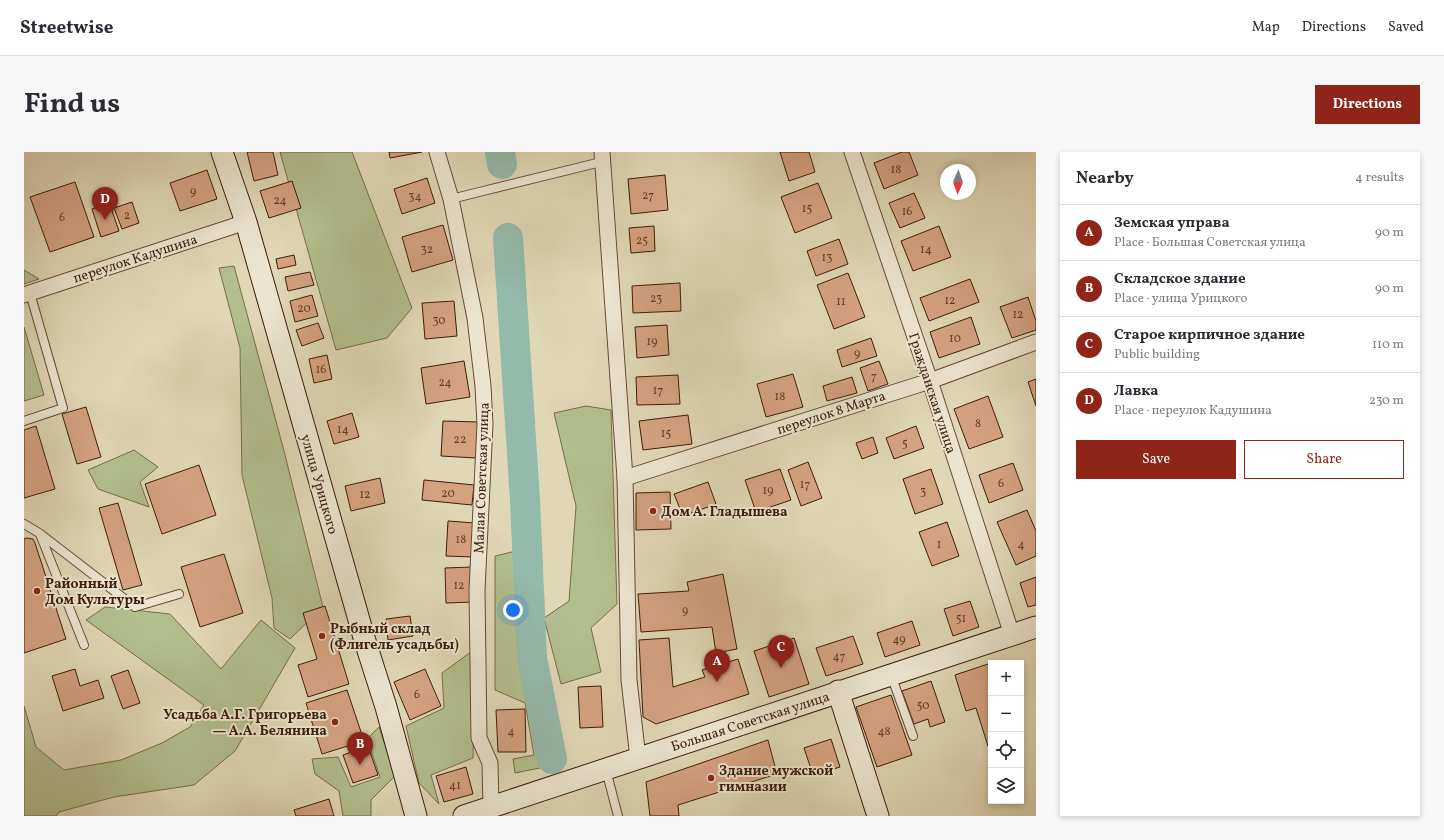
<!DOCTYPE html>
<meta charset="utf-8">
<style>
body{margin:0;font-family:Vollkorn,serif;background:#f7f7f7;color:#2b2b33}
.controls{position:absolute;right:12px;bottom:12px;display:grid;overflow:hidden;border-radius:0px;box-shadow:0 2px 6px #0003}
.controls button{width:36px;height:36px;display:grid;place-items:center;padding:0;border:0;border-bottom:1px solid #e1e1e2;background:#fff;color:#2b2b33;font:20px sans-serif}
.compass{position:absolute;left:916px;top:12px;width:36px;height:36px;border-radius:50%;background:#fff;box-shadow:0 2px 6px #0003;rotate:182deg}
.you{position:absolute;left:489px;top:458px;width:14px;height:14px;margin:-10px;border:3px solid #fff;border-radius:50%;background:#1a73e8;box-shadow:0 0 0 6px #1a73e833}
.badge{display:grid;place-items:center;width:26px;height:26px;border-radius:50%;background:#8f2418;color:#fff;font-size:13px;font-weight:700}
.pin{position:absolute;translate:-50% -33px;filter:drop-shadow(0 1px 2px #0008)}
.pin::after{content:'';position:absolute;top:21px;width:14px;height:12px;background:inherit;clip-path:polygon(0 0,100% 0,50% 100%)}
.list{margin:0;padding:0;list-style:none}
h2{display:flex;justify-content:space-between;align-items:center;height:52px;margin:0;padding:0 16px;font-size:17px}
h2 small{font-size:13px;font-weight:400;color:#7c7c81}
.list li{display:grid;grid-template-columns:26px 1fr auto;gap:12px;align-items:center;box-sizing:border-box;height:56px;padding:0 16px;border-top:1px solid #e1e1e2}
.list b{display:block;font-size:15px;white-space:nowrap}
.list p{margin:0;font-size:13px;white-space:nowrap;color:#7c7c81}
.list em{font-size:13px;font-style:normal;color:#7c7c81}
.actions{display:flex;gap:8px;padding:12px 16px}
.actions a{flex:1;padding:9px 0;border:1px solid #8f2418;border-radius:0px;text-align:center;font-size:14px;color:#8f2418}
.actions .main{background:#8f2418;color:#fff}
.icon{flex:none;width:22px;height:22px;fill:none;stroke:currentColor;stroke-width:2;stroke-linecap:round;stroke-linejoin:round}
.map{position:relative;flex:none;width:1012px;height:664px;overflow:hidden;border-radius:0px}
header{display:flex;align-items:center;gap:24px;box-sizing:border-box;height:56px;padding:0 20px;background:#fff;border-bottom:1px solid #e1e1e2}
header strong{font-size:19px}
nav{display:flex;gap:22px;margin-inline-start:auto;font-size:14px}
.intro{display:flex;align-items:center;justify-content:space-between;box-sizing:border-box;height:96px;padding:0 24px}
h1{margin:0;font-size:28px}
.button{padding:10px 18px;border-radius:0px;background:#8f2418;color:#fff;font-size:14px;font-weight:700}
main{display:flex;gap:24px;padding:0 24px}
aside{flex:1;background:#fff;border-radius:0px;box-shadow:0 2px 6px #0003}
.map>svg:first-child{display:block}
</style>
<header>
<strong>Streetwise</strong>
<nav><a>Map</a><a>Directions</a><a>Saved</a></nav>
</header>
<div class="intro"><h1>Find us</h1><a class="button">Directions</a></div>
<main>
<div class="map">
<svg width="1012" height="664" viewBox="0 0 1012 664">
<rect width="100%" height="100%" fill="#e0d7b6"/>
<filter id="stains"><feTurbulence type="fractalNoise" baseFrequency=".005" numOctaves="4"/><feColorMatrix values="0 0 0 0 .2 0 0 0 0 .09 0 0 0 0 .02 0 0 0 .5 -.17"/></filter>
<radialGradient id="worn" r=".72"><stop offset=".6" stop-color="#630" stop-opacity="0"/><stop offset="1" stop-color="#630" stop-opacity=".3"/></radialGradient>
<g fill="#b2be8e" stroke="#786d4c">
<path d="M256,0H328L388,156L363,186L312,198Z"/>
<path d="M210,114L259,295L299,455L266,487L250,476L248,446L218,323L216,196L195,116Z"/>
<path d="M0,118L15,127L0,132Z"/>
<path d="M0,175L20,243L0,249Z"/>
<path d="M562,254L587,258L593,452L567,476L577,520L537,532L520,466L545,449L552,354L530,261Z"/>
<path d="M110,298L134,315L116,330L125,355L74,337L64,318Z"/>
<path d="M496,398L506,526L521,598V615L491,621L489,607L510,603L501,551L471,538V404Z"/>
<path d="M81,455L146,462L197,517L237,468L271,496L211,599L170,633L90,645L35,660L32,664H0V554L12,595L40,618L97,608L138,591L166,575L180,553L62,468Z"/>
<path d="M451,497L449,606L407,623L415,652L395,631L382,574L420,556L418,521Z"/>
<path d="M355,575L371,624L347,648V664H319L315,639L291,622L288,607L314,605L327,635L356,625L343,587Z"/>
</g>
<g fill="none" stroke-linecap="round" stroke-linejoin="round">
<g stroke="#94baab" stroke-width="30">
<path d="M476,0L478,12"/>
<path d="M484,86L501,348L508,506L528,607"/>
</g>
</g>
<g fill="#d5a281" stroke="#3e1c0b">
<path d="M223,0H249L254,23L230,29Z"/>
<path d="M365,0H398L366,6Z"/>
<path d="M756,0H785L791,20L765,29Z"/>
<path d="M878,0H885L894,23L860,37L850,11Z"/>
<path d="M183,18L193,47L156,59L146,31Z"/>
<path d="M641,23L644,58L607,62L604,27Z"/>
<path d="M403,26L411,51L378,62L370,37Z"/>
<path d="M268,29L277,56L245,66L236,39Z"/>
<path d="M51,30L70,85L26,100L6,45Z"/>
<path d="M794,31L808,66L771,81L757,45Z"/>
<path d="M890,41L901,66L876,76L865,51Z"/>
<path d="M85,50L95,79L77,85L68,57Z"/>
<path d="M108,50L115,71L98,77L90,56Z"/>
<path d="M419,73L429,108L388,120L378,85Z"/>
<path d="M630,74L631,99L607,101L605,76Z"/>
<path d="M915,74L927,105L889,119L877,89Z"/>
<path d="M815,87L824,112L792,124L783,99Z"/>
<path d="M270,103L272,113L254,117L252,107Z"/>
<path d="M286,120L290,133L264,139L261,125Z"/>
<path d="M824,121L841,165L810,177L793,133Z"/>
<path d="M946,127L955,150L905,169L896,146Z"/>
<path d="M656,131L657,159L609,161L608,134Z"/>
<path d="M288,143L294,164L271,170L266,149Z"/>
<path d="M1004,145L1012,169V178L988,186L976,155Z"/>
<path d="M430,149L433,184L401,187L398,151Z"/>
<path d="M947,165L956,192L915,206L906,180Z"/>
<path d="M294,171L300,186L278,194L272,178Z"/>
<path d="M643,173L645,203L613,206L611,175Z"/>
<path d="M847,186L853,204L818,215L813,198Z"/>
<path d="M303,203L308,227L290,231L285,207Z"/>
<path d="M440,209L446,245L402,252L397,216Z"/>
<path d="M855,209L864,232L844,239L836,216Z"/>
<path d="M769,222L779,255L742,265L733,232Z"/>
<path d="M654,223L656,252L613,253L612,225Z"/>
<path d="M828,225L833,241L803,249L799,234Z"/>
<path d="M1012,227V254L1004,230Z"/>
<path d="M964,244L979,285L945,297L930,257Z"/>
<path d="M62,255L77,305L53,312L38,262Z"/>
<path d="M328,261L335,285L310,292L303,269Z"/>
<path d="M664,263L668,292L619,298L615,269Z"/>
<path d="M419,269L454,270L452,306L417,304Z"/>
<path d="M12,274L31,337L0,346V278Z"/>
<path d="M892,274L900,296L870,307L862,286Z"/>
<path d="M849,285L854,301L838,307L832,291Z"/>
<path d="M784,310L798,346L777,354L764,318Z"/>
<path d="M989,311L999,338L965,351L955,323Z"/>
<path d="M175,313L192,363L138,382L121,332Z"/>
<path d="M756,317L767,348L732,360L721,328Z"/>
<path d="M907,317L919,352L891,362L879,327Z"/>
<path d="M356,326L361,351L327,359L321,334Z"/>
<path d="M400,328L450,333L448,353L398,348Z"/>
<path d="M684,330L692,352L659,364L650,342Z"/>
<path d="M646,340L647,377L612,378V341Z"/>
<path d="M94,351L118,433L99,438L75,356Z"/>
<path d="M1003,358L1012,379V404L992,413L973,370Z"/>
<path d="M424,369L451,371L449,405L422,404Z"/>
<path d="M923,370L935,404L908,414L895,380Z"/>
<path d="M2,386L9,387L11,391L42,487L0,501V387Z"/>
<path d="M200,402L219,461L176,475L157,415Z"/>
<path d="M448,415L449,450L422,451L421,416Z"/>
<path d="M699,422L713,497L692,501L688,475L617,480L614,442L665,439L663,430Z"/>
<path d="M1012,425V453L1004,455L996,431Z"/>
<path d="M946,449L955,475L929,484L920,457Z"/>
<path d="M301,454L325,532L284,545L274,513L293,507L279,461Z"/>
<path d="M386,464L389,484L364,488L362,467Z"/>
<path d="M888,469L896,493L861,505L853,481Z"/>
<path d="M829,484L839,512L802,524L792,496Z"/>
<path d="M645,486L649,535L681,525L678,518L714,507L725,542L632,572L619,565L615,488Z"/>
<path d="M770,486L785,532L745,545L730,499Z"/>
<path d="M967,511V593L964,594L952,556L942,559L931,523Z"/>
<path d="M51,517L56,534L74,528L80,546L39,559L28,524Z"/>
<path d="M401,517L417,554L386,568L370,530Z"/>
<path d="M104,518L116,551L99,557L87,524Z"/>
<path d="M907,529L921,570L906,575L904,567L890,572L878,539Z"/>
<path d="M577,534L579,575L556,576L554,535Z"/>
<path d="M323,538L340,589L298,602L282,551Z"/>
<path d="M867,543L888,603L853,615L832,555Z"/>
<path d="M501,557L502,600H474L472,558Z"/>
<path d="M807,587L816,615L789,623L780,596Z"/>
<path d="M744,588L753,622L654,653L655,664H626L622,630Z"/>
<path d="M344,594L354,623L329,631L319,603Z"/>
<path d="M442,615L449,642L420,650L412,624Z"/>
<path d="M305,647L310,664H272L270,658Z"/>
</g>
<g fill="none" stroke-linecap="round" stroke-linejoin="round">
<defs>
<g id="service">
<path d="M427,47L577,10"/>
<path d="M0,269L39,256L6,141"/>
<path d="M0,372L15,381L111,455L155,442"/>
<path d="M16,382L60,493"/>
<path d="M867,523L889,584"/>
<path d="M582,618L594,664"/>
</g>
<g id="minor">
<path d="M413,0L427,47L451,166L459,234L461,272L453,438L455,586L466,611L467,655"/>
<path d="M578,0L601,326L605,528L614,606"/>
<path d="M828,0L906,229L988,483"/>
<path d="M0,143L222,70"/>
<path d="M601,326L906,229L1012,190"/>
</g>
<g id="secondary">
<path d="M198,0L222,70L341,489L362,555L392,664"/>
<path d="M814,539L854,664"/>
<path d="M440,664L1012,475"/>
</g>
</defs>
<use href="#service" stroke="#664b36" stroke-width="10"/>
<use href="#minor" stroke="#664b36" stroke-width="17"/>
<use href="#secondary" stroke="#3e1c0b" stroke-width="23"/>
<use href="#service" stroke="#ebe5d0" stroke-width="8"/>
<use href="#minor" stroke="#ebe5d0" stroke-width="15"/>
<use href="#secondary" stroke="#ebe5d0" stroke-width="21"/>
</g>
<g fill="#8f2418" stroke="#ebe5d0" stroke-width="1.5">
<circle cx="629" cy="359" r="4"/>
<circle cx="13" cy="439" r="4"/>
<circle cx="298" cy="484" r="4"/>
<circle cx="311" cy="570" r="4"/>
<circle cx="687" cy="626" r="4"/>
</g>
<g text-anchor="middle" stroke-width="4" stroke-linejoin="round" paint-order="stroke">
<g font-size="12" fill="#643e28">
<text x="872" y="21">18</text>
<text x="169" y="43">9</text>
<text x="624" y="47">27</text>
<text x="391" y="48">34</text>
<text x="256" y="52">24</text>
<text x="783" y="60">15</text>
<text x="883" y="63">16</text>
<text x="103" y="67">2</text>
<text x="38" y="69">6</text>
<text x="618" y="92">25</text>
<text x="403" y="101">32</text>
<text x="902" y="101">14</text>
<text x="803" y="109">13</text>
<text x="632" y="150">23</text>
<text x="926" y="152">12</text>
<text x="817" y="153">11</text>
<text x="280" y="160">20</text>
<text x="994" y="166">12</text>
<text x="415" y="172">30</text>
<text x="931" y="190">10</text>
<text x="628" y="193">19</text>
<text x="833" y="205">9</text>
<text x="297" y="221">16</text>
<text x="850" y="228">7</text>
<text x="421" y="234">24</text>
<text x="634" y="242">17</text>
<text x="756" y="248">18</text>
<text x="954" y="275">8</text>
<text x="319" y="281">14</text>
<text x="642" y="285">15</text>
<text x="436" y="291">22</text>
<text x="881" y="295">5</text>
<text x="977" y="335">6</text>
<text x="781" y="336">17</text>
<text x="744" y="342">19</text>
<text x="899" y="343">3</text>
<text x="424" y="345">20</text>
<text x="341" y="346">12</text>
<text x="437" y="391">18</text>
<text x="915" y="396">1</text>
<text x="997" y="396">4</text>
<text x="435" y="437">12</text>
<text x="661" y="462">9</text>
<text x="937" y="470">51</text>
<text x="875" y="491">49</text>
<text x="815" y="508">47</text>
<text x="393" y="546">6</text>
<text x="899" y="557">50</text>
<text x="487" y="583">4</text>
<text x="860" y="583">48</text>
<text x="431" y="637">41</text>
</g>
<g font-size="14" fill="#3e1c0b" stroke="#ebe5d0">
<text transform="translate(111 106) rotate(-18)" y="5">переулок Кадушина</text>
<text transform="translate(909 241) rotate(72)" y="5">Гражданская улица</text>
<text transform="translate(807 260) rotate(-18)" y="5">переулок 8 Марта</text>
<text transform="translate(457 326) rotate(-88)" y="5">Малая Советская улица</text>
<text transform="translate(296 332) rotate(74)" y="5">улица Урицкого</text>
<text transform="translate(726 569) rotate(-18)" y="5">Большая Советская улица</text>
</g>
<g font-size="14" font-weight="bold" fill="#3e1c0b" stroke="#ebe5d0" text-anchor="start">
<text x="637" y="364">Дом А. Гладышева</text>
<text x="21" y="436">Районный<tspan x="21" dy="16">Дом Культуры</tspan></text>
<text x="306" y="481">Рыбный склад<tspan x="306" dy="16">(Флигель усадьбы)</tspan></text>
<text x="303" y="567" text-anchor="end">Усадьба А.Г. Григорьева<tspan x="303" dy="16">— А.А. Белянина</tspan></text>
<text x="695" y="623">Здание мужской<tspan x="695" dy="16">гимназии</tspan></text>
</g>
</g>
<rect width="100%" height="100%" filter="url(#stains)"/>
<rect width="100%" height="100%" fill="url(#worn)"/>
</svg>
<div class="controls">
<button>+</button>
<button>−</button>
<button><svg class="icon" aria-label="locate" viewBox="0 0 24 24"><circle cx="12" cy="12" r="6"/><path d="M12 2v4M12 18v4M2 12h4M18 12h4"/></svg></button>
<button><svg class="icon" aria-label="layers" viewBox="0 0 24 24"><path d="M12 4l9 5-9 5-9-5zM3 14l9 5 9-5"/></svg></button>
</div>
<svg class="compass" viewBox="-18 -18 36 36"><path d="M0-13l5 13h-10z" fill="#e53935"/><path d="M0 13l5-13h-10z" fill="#7c7c81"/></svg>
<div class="you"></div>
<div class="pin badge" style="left:693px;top:530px">A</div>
<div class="pin badge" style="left:336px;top:613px">B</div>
<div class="pin badge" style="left:757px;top:516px">C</div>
<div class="pin badge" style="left:81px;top:68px">D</div>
</div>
<aside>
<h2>Nearby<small>4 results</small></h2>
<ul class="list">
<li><span class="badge">A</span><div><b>Земская управа</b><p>Place · Большая Советская улица</p></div><em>90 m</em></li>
<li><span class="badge">B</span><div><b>Складское здание</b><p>Place · улица Урицкого</p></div><em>90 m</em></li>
<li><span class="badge">C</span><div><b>Старое кирпичное здание</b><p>Public building</p></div><em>110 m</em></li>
<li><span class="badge">D</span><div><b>Лавка</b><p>Place · переулок Кадушина</p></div><em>230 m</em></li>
</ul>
<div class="actions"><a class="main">Save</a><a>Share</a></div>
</aside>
</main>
